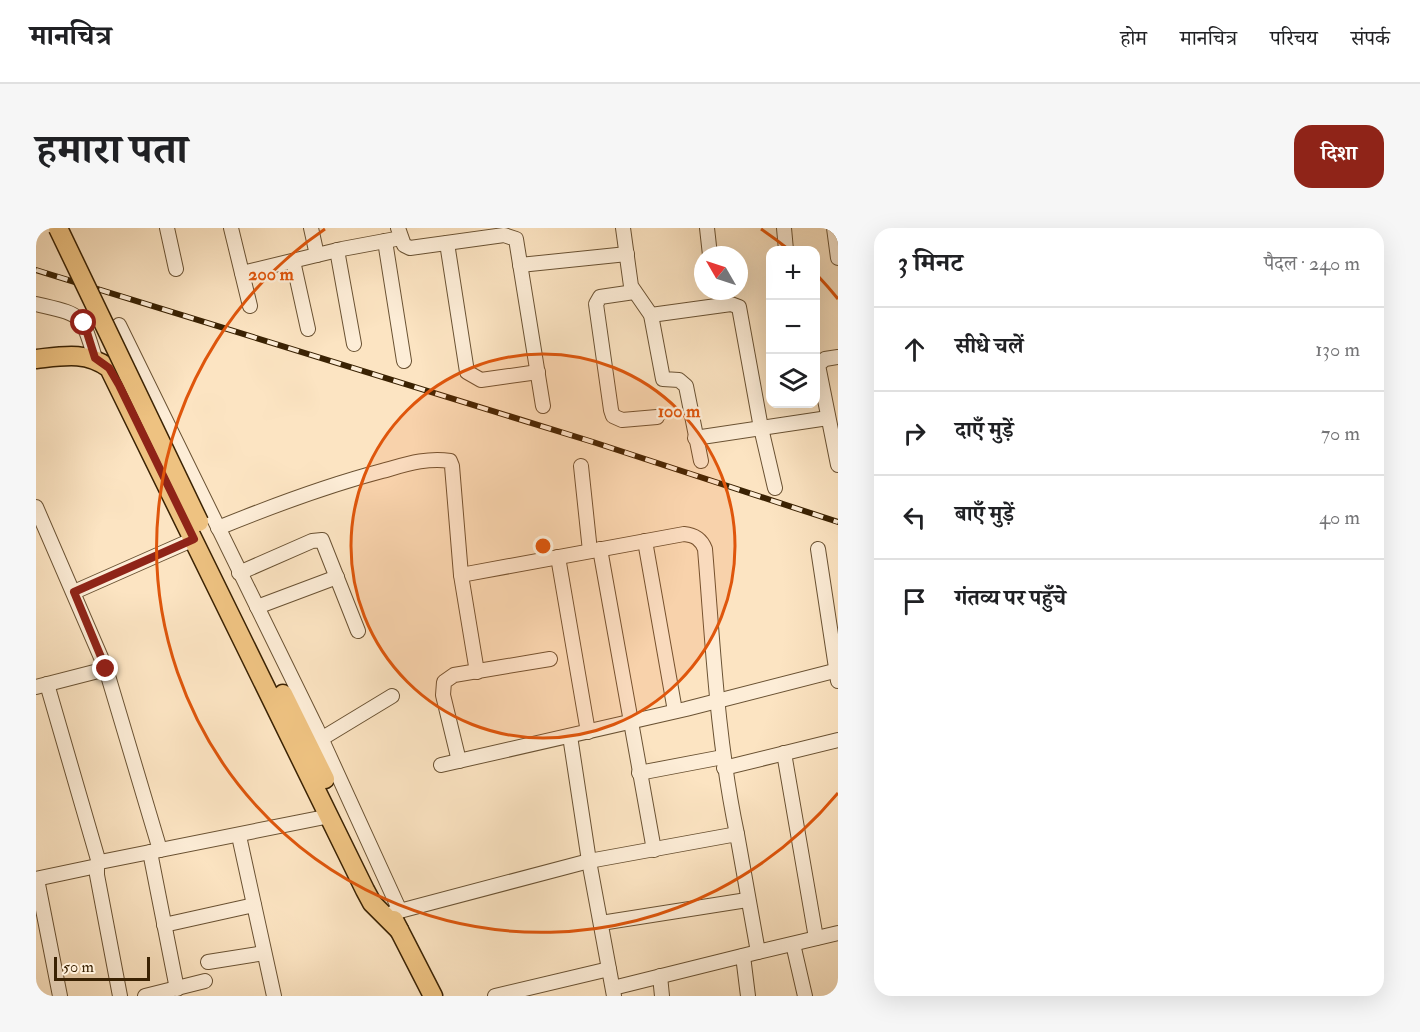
<!DOCTYPE html>
<html lang="hi">
<meta charset="utf-8">
<style>
body{margin:0;font-family:"IM FELL Double Pica","Noto Serif Devanagari",serif;background:#f6f6f6;color:#202124}
.controls{position:absolute;right:18px;top:18px;display:grid;overflow:hidden;border-radius:12px;box-shadow:0 6px 24px #0002}
.controls button{width:54px;height:54px;display:grid;place-items:center;padding:0;border:0;border-bottom:2px solid #e0e0e0;background:#fff;color:#202124;font:30px sans-serif}
.compass{position:absolute;left:658px;top:18px;width:54px;height:54px;border-radius:50%;background:#fff;box-shadow:0 6px 24px #0002;rotate:309deg}
.scale{position:absolute;left:18px;bottom:15px;width:96px;box-sizing:border-box;padding-left:6px;border:3px solid #3a2203;border-top:0;font-size:16px;line-height:21px;white-space:nowrap;color:#3a2203;-webkit-text-stroke:4px #fdedd7;paint-order:stroke}
.stop{position:absolute;width:18px;height:18px;margin:-14px;border:4px solid #8f2418;border-radius:50%;background:#fff}
.stop.end{background:#8f2418;border-color:#fff;box-shadow:0 2px 6px #0008}
.list{margin:0;padding:0;list-style:none}
h2{display:flex;justify-content:space-between;align-items:center;height:78px;margin:0;padding:0 24px;font-size:26px}
h2 small{font-size:20px;font-weight:400;color:#757577}
.list li{display:grid;grid-template-columns:39px 1fr auto;gap:18px;align-items:center;box-sizing:border-box;height:84px;padding:0 24px;border-top:2px solid #e0e0e0}
.list b{display:block;font-size:22px;white-space:nowrap}
.list em{font-size:20px;font-style:normal;color:#757577}
.icon{flex:none;width:33px;height:33px;fill:none;stroke:currentColor;stroke-width:2;stroke-linecap:round;stroke-linejoin:round}
.map{position:relative;flex:none;width:802px;height:768px;overflow:hidden;border-radius:18px}
header{display:flex;align-items:center;gap:36px;box-sizing:border-box;height:84px;padding:0 30px;background:#fff;border-bottom:2px solid #e0e0e0}
header strong{font-size:28px}
nav{display:flex;gap:33px;margin-inline-start:auto;font-size:21px}
.intro{display:flex;align-items:center;justify-content:space-between;box-sizing:border-box;height:144px;padding:0 36px}
h1{margin:0;font-size:42px}
.button{padding:15px 27px;border-radius:18px;background:#8f2418;color:#fff;font-size:21px;font-weight:700}
main{display:flex;gap:36px;padding:0 36px}
aside{flex:1;background:#fff;border-radius:18px;box-shadow:0 6px 24px #0002}
.map>svg:first-child{display:block}
</style>
<header>
<strong>मानचित्र</strong>
<nav><a>होम</a><a>मानचित्र</a><a>परिचय</a><a>संपर्क</a></nav>
</header>
<div class="intro"><h1>हमारा पता</h1><a class="button">दिशा</a></div>
<main>
<div class="map">
<svg width="802" height="768" viewBox="0 0 802 768">
<rect width="100%" height="100%" fill="#fce4c2"/>
<filter id="stains"><feTurbulence type="fractalNoise" baseFrequency=".00333" numOctaves="4"/><feColorMatrix values="0 0 0 0 .2 0 0 0 0 .09 0 0 0 0 .02 0 0 0 .5 -.17"/></filter>
<radialGradient id="worn" r=".72"><stop offset=".6" stop-color="#630" stop-opacity="0"/><stop offset="1" stop-color="#630" stop-opacity=".3"/></radialGradient>
<g fill="none" stroke-linecap="round" stroke-linejoin="round">
<defs>
<g id="minor">
<path d="M131,0L140,41"/>
<path d="M195,0L214,78"/>
<path d="M275,0L281,27"/>
<path d="M362,0L368,17L374,20L468,7L480,11L507,178"/>
<path d="M587,0L595,58L615,87L627,151L643,152L650,158L665,233"/>
<path d="M671,0L674,27"/>
<path d="M748,0L750,22"/>
<path d="M798,0L802,30"/>
<path d="M349,13L368,133"/>
<path d="M411,15L431,144L445,152L502,144"/>
<path d="M301,22L318,116"/>
<path d="M257,33L272,101"/>
<path d="M484,37L591,26"/>
<path d="M206,45L306,21L365,10"/>
<path d="M598,64L564,69L560,76L575,182L577,188L586,192L621,189"/>
<path d="M0,76C46,87 45,84 59,130"/>
<path d="M615,87L695,76L703,79L725,200L739,260"/>
<path d="M83,97L280,499L364,683"/>
<path d="M802,129L789,131L782,137L802,237"/>
<path d="M659,210L792,190"/>
<path d="M545,238L554,323"/>
<path d="M0,279L70,441L124,622"/>
<path d="M182,300C236,278 289,258 346,243C368,237 391,229 414,233L416,238L425,347L441,444"/>
<path d="M609,313L639,483"/>
<path d="M564,321L618,622"/>
<path d="M782,321L802,453"/>
<path d="M522,329L552,504"/>
<path d="M203,345L276,313L286,312L322,403"/>
<path d="M425,347L648,306C659,307 665,311 669,321C677,417 681,511 701,606"/>
<path d="M38,364L158,311"/>
<path d="M221,379L301,349"/>
<path d="M11,456L63,635"/>
<path d="M0,459L70,441"/>
<path d="M534,508L553,633L578,768"/>
<path d="M285,511L356,468"/>
<path d="M748,525L780,710"/>
<path d="M423,533L407,467L408,454L418,447L514,431"/>
<path d="M405,537L650,481L802,442"/>
<path d="M688,540L802,512"/>
<path d="M603,545L687,529"/>
<path d="M203,608L238,768"/>
<path d="M114,624L141,761"/>
<path d="M0,651L61,638"/>
<path d="M1,651L24,768"/>
<path d="M356,685L553,633L701,606L722,724L802,705"/>
<path d="M565,695L711,672"/>
<path d="M128,697L218,677"/>
<path d="M757,716L769,768"/>
<path d="M707,728L712,768"/>
<path d="M172,734L228,725"/>
<path d="M624,748L626,768"/>
<path d="M577,760L722,724"/>
<path d="M84,768L61,647V638L64,634L294,588"/>
<path d="M109,768L169,753"/>
<path d="M459,768L573,741"/>
</g>
<g id="major">
<path d="M0,131C27,128 50,123 73,140L329,662L336,675L363,702"/>
<path d="M247,466L289,551"/>
<path d="M358,692L397,768"/>
</g>
</defs>
<use href="#minor" stroke="#6a5233" stroke-width="16"/>
<use href="#major" stroke="#3a2203" stroke-width="21"/>
<use href="#minor" stroke="#fdedd7" stroke-width="14"/>
<use href="#major" stroke="#eec281" stroke-width="18"/>
<defs>
<path id="rail" d="M0,42L557,214L802,294"/>
</defs>
<use href="#rail" stroke="#3a2203" stroke-width="6"/>
<use href="#rail" stroke="#fdedd7" stroke-width="4" stroke-dasharray="11" stroke-linecap="butt"/>
<defs>
<path id="major-bridge" d="M22,0L163,294"/>
</defs>
<use href="#major-bridge" stroke="#3a2203" stroke-width="21" stroke-linecap="butt"/>
<use href="#major-bridge" stroke="#eec281" stroke-width="18"/>
</g>
<g fill="none" stroke-linecap="round" stroke-linejoin="round">
<path stroke="#8f2418" stroke-width="8" d="M48,95L59,130L73,140L83,157L158,311L38,364L70,441"/>
</g>
<circle cx="507" cy="318" r="192" fill="#df560c" fill-opacity=".12"/>
<g fill="none" stroke="#df560c" stroke-width="3">
<circle cx="507" cy="318" r="192"/>
<path d="M802 565A385 385 0 1 1 289 1M725 1A385 385 0 0 1 752 21M782 48A385 385 0 0 1 802 71"/>
</g>
<circle cx="507" cy="318" r="9" fill="#df560c" stroke="#fdedd7" stroke-width="3"/>
<g font-size="18" text-anchor="middle" font-weight="bold" fill="#df560c" stroke="#fdedd7" stroke-width="4.5" stroke-linejoin="round" paint-order="stroke">
<text x="235" y="52">200 m</text>
<text x="643" y="189">100 m</text>
</g>
<rect width="100%" height="100%" filter="url(#stains)"/>
<rect width="100%" height="100%" fill="url(#worn)"/>
</svg>
<div class="controls">
<button>+</button>
<button>−</button>
<button><svg class="icon" aria-label="layers" viewBox="0 0 24 24"><path d="M12 4l9 5-9 5-9-5zM3 14l9 5 9-5"/></svg></button>
</div>
<svg class="compass" viewBox="-18 -18 36 36"><path d="M0-13l5 13h-10z" fill="#e53935"/><path d="M0 13l5-13h-10z" fill="#757577"/></svg>
<div class="scale">50 m</div>
<div class="stop" style="left:48px;top:95px"></div>
<div class="stop end" style="left:70px;top:441px"></div>
</div>
<aside>
<h2>3 मिनट<small>पैदल · 240 m</small></h2>
<ul class="list">
<li><svg class="icon" aria-label="ahead" viewBox="0 0 24 24"><path d="M12 20V5M6 11l6-6 6 6"/></svg><div><b>सीधे चलें</b></div><em>130 m</em></li>
<li><svg class="icon" aria-label="right" viewBox="0 0 24 24"><path d="M7 20v-9h11M14 6l5 5-5 5"/></svg><div><b>दाएँ मुड़ें</b></div><em>70 m</em></li>
<li><svg class="icon" aria-label="left" viewBox="0 0 24 24"><path d="M17 20v-9H6M10 6l-5 5 5 5"/></svg><div><b>बाएँ मुड़ें</b></div><em>40 m</em></li>
<li><svg class="icon" aria-label="arrive" viewBox="0 0 24 24"><path d="M6 21V4h12l-3 4 3 4H6"/></svg><div><b>गंतव्य पर पहुँचे</b></div></li>
</ul>
</aside>
</main>
